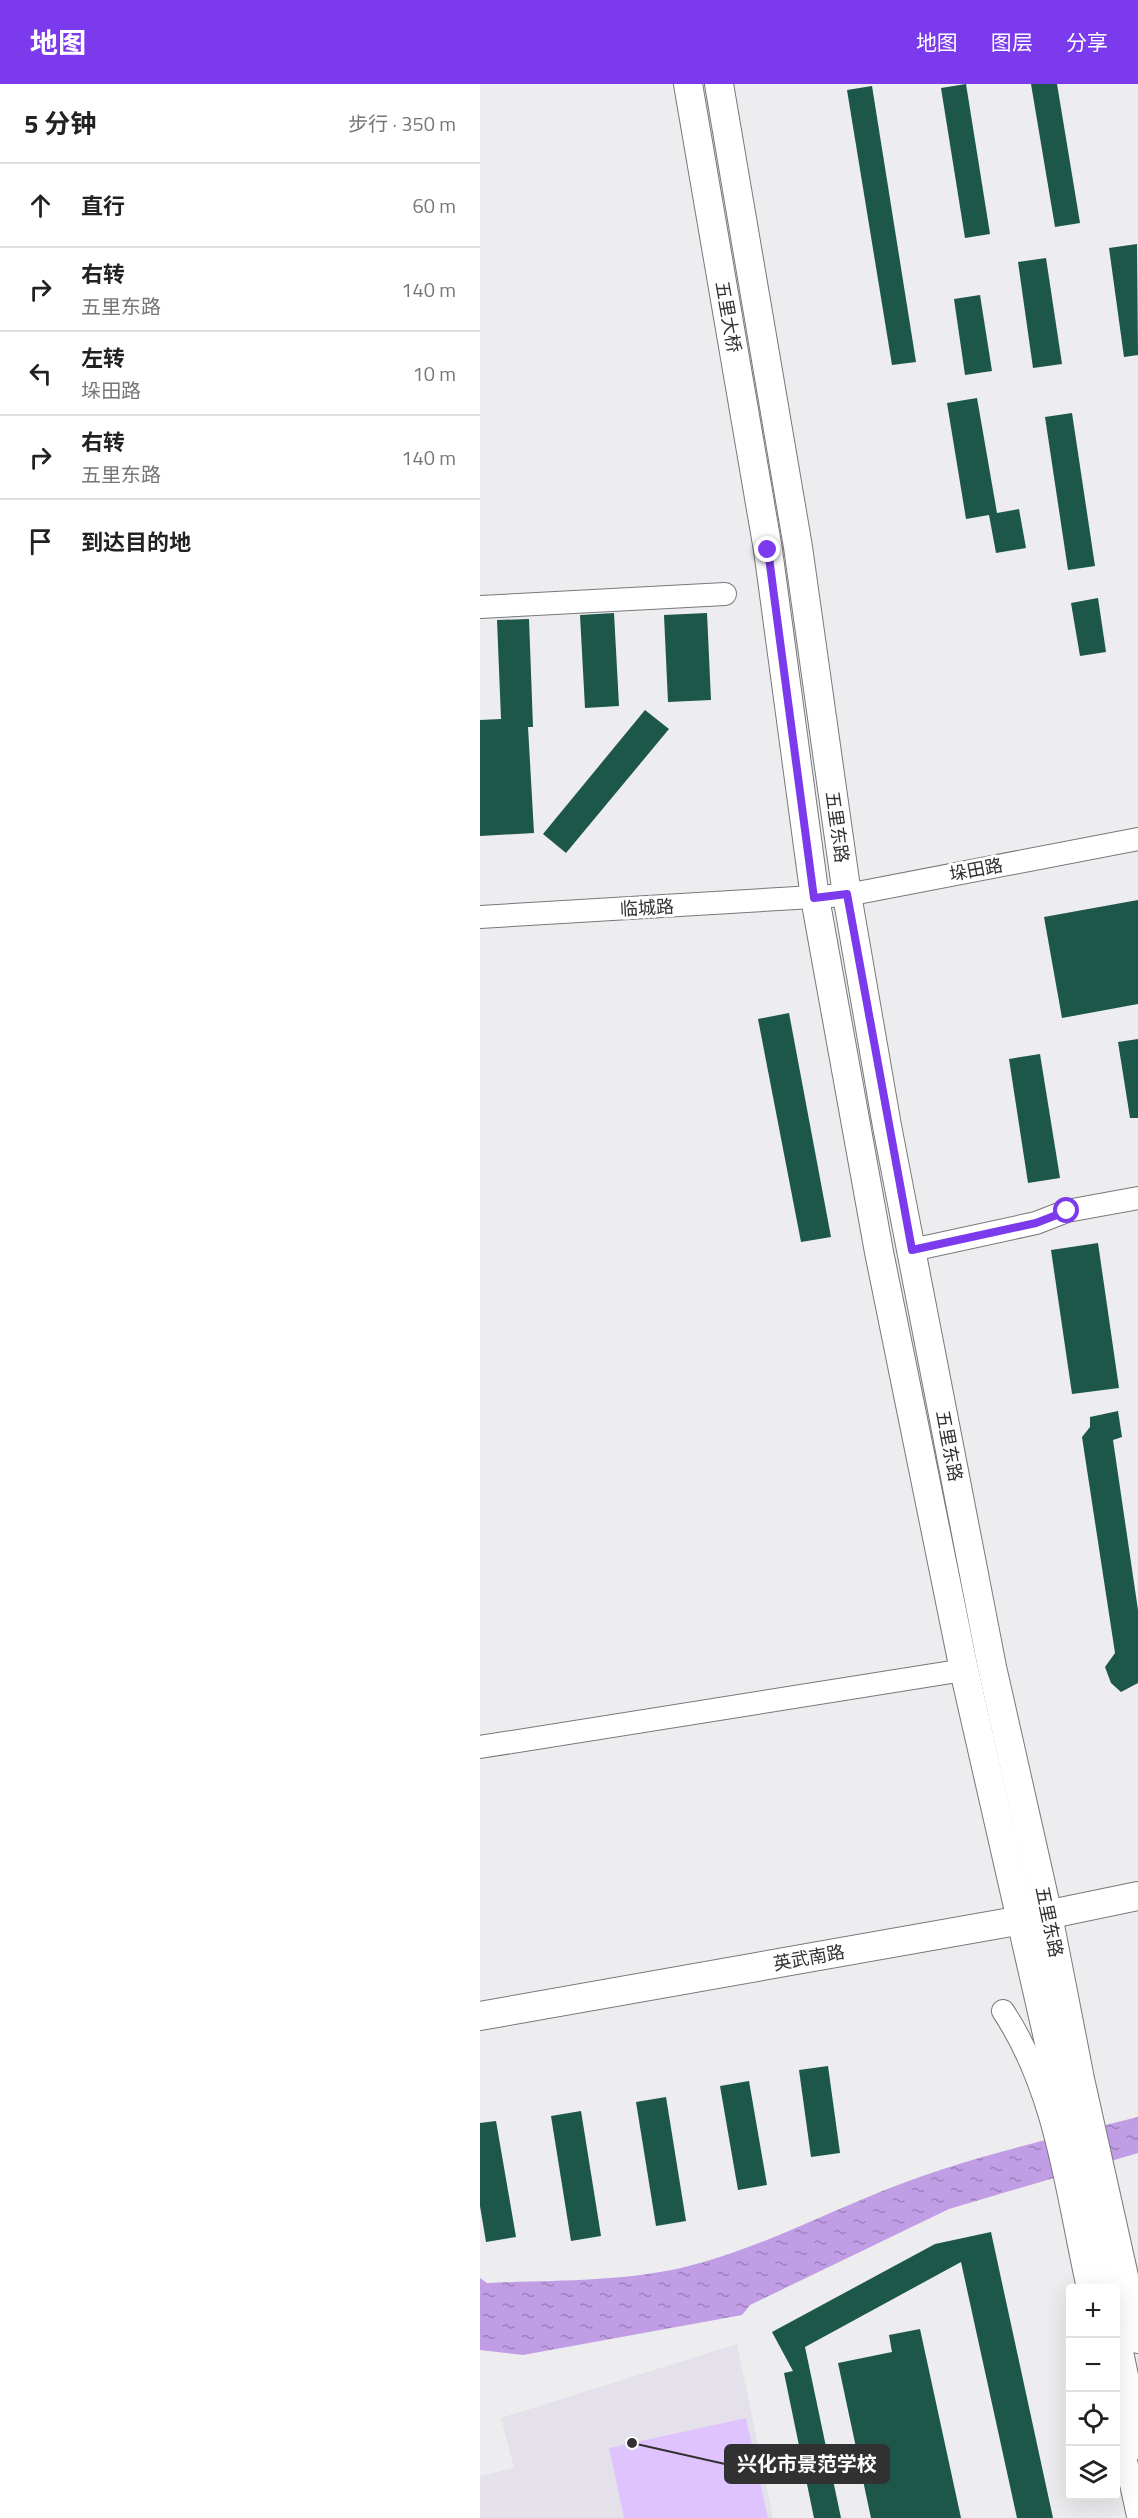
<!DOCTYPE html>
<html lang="zh">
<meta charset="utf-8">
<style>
body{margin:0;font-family:"Titillium Web","Noto Sans SC",sans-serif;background:#f6f6f6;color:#222}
.controls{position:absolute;right:18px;bottom:18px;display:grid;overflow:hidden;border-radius:6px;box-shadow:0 6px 24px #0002}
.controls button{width:54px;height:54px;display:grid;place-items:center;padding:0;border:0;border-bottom:2px solid #e0e0e0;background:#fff;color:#222;font:30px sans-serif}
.stop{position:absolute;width:18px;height:18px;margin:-14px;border:4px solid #7c3aed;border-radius:50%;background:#fff}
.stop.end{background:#7c3aed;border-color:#fff;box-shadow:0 2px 6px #0008}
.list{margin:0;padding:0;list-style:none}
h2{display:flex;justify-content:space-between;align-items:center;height:78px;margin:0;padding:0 24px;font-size:26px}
h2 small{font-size:20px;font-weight:400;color:#767676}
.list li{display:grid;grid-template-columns:39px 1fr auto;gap:18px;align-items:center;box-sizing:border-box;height:84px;padding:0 24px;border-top:2px solid #e0e0e0}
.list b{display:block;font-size:22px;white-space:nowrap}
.list p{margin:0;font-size:20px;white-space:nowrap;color:#767676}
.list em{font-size:20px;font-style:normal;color:#767676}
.icon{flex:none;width:33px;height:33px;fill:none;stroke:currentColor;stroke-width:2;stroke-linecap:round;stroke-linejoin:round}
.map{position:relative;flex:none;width:658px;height:2434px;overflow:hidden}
header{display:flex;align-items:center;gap:36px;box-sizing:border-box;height:84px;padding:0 30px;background:#7c3aed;color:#fff}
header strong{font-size:28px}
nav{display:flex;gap:33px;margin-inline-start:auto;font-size:21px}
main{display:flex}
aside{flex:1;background:#fff}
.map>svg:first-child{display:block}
</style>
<header>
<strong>地图</strong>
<nav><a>地图</a><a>图层</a><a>分享</a></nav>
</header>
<main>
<aside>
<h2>5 分钟<small>步行 · 350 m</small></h2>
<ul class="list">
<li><svg class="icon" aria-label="ahead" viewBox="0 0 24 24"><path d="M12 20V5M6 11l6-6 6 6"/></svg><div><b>直行</b></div><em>60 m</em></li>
<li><svg class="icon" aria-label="right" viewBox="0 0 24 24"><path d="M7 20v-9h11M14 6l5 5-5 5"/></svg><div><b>右转</b><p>五里东路</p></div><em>140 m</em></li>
<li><svg class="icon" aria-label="left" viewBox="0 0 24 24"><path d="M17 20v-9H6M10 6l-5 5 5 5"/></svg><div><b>左转</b><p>垛田路</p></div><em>10 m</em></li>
<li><svg class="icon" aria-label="right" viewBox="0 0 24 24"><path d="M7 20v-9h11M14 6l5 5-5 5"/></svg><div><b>右转</b><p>五里东路</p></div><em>140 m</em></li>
<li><svg class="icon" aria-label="arrive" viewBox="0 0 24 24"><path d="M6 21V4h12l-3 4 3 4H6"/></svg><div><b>到达目的地</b></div></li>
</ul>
</aside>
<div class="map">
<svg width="658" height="2434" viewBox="0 0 658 2434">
<defs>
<pattern id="water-ripples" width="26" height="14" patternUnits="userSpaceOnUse" patternTransform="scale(1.5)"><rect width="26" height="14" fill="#c09de5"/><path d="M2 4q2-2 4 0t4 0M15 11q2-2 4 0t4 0" fill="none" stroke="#9d81ba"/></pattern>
</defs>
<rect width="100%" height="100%" fill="#edecef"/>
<path fill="#e5e1eb" d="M257,2260L293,2434H0V2392L34,2384L21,2334Z"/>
<path fill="#dfc3fe" d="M266,2334L288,2434H144L129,2364Z"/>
<path fill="url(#water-ripples)" d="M658,2033V2069L469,2125L270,2221L262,2231L43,2271L0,2266V2194L7,2199C71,2196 138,2198 201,2184C266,2169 327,2138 388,2113C474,2076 567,2056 658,2033Z"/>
<g fill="#1c574a">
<path d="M486,0L510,150L485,154L461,4Z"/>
<path d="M551,0H577L600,139L575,143Z"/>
<path d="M392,2L436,278L412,281L367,6Z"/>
<path d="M657,160L658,271L644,273L629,164Z"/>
<path d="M566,174L582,280L553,284L538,178Z"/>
<path d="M500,211L512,287L485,291L474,215Z"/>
<path d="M497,314L517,429L539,425L546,464L516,469L509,431L486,435L467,319Z"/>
<path d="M592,329L615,482L588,486L565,333Z"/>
<path d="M618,514L626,568L600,572L591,519Z"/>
<path d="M134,529L139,622L105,624L100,531Z"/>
<path d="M227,529L231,616L188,618L184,531Z"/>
<path d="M49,535L53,643H48L54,749L0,752V636L21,635L17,536Z"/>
<path d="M165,626L189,645L86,769L63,750Z"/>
<path d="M658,816V920L582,934L564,833Z"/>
<path d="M309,929L351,1153L321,1158L278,935Z"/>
<path d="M658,955V1034H650L638,958Z"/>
<path d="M560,970L580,1094L548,1099L529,975Z"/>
<path d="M618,1159L639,1304L592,1310L571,1166Z"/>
<path d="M638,1327L642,1353L633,1356L658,1526V1599L641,1608L631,1599L625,1583L635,1569L602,1353L610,1343V1333Z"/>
<path d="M348,1982L360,2069L331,2073L319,1986Z"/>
<path d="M269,1997L287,2101L258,2106L240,2002Z"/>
<path d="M186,2013L206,2137L176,2142L156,2018Z"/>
<path d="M101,2027L121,2152L91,2157L71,2032Z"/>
<path d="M16,2037L36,2153L6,2158L0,2122V2039Z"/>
<path d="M511,2148L573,2434H537L481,2178L325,2263L361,2434H334L304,2289L313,2287L292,2248L455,2160Z"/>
<path d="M440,2245L481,2434H391L358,2279L412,2268L409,2251Z"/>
</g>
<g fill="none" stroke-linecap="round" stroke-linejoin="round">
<defs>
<g id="minor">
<path d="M0,523L245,510"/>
<path d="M0,833L367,811L658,755"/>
<path d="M432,1166L556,1139L587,1127L658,1114"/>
<path d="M0,1663L484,1586"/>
<path d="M523,1927C577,2008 587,2111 608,2204"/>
<path d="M636,2331L658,2432"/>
</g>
<g id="major">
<path d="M208,0L288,466L335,814L399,1168L484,1586L625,2204"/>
<path d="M239,0L318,463L367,811L407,1042L512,1583L568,1831L600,1995L658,2255"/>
<path d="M0,1932L542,1836L658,1812"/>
<path d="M636,2253L658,2361"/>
</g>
</defs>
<use href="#minor" stroke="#78777a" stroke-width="24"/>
<use href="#major" stroke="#78777a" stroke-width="30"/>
<use href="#minor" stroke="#fff" stroke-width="22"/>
<use href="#major" stroke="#fff" stroke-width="28"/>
</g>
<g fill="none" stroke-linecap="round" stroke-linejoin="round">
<path stroke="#7c3aed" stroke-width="8" d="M288,466L334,814L367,810L432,1166L556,1139L587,1127"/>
</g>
<g text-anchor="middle" stroke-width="6" stroke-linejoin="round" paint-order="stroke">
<g font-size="18" fill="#323132" stroke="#fff">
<text transform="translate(248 233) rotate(80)" y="6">五里大桥</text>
<text transform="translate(357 743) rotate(82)" y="6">五里东路</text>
<text transform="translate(496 786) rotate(-11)" y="6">垛田路</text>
<text transform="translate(167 824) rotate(-3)" y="6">临城路</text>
<text transform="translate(469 1362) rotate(79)" y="6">五里东路</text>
<text transform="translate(569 1838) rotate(78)" y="6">五里东路</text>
<text transform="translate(329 1874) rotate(-10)" y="6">英武南路</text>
</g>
</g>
<path fill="none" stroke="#323132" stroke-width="2" d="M152 2359L245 2380"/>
<circle fill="#323132" stroke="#fff" stroke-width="2" cx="152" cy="2359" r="6"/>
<rect fill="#323132" stroke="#323132" stroke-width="2" x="245" y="2361" width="164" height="38" rx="6"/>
<g font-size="20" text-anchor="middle" font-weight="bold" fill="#fff">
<text x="327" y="2387">兴化市景范学校</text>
</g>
</svg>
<div class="controls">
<button>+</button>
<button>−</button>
<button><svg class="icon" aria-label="locate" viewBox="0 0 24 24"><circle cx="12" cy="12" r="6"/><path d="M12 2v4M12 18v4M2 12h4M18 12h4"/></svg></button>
<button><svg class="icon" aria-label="layers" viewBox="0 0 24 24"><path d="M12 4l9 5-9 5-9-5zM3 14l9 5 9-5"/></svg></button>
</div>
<div class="stop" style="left:587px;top:1127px"></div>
<div class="stop end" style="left:288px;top:466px"></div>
</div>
</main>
